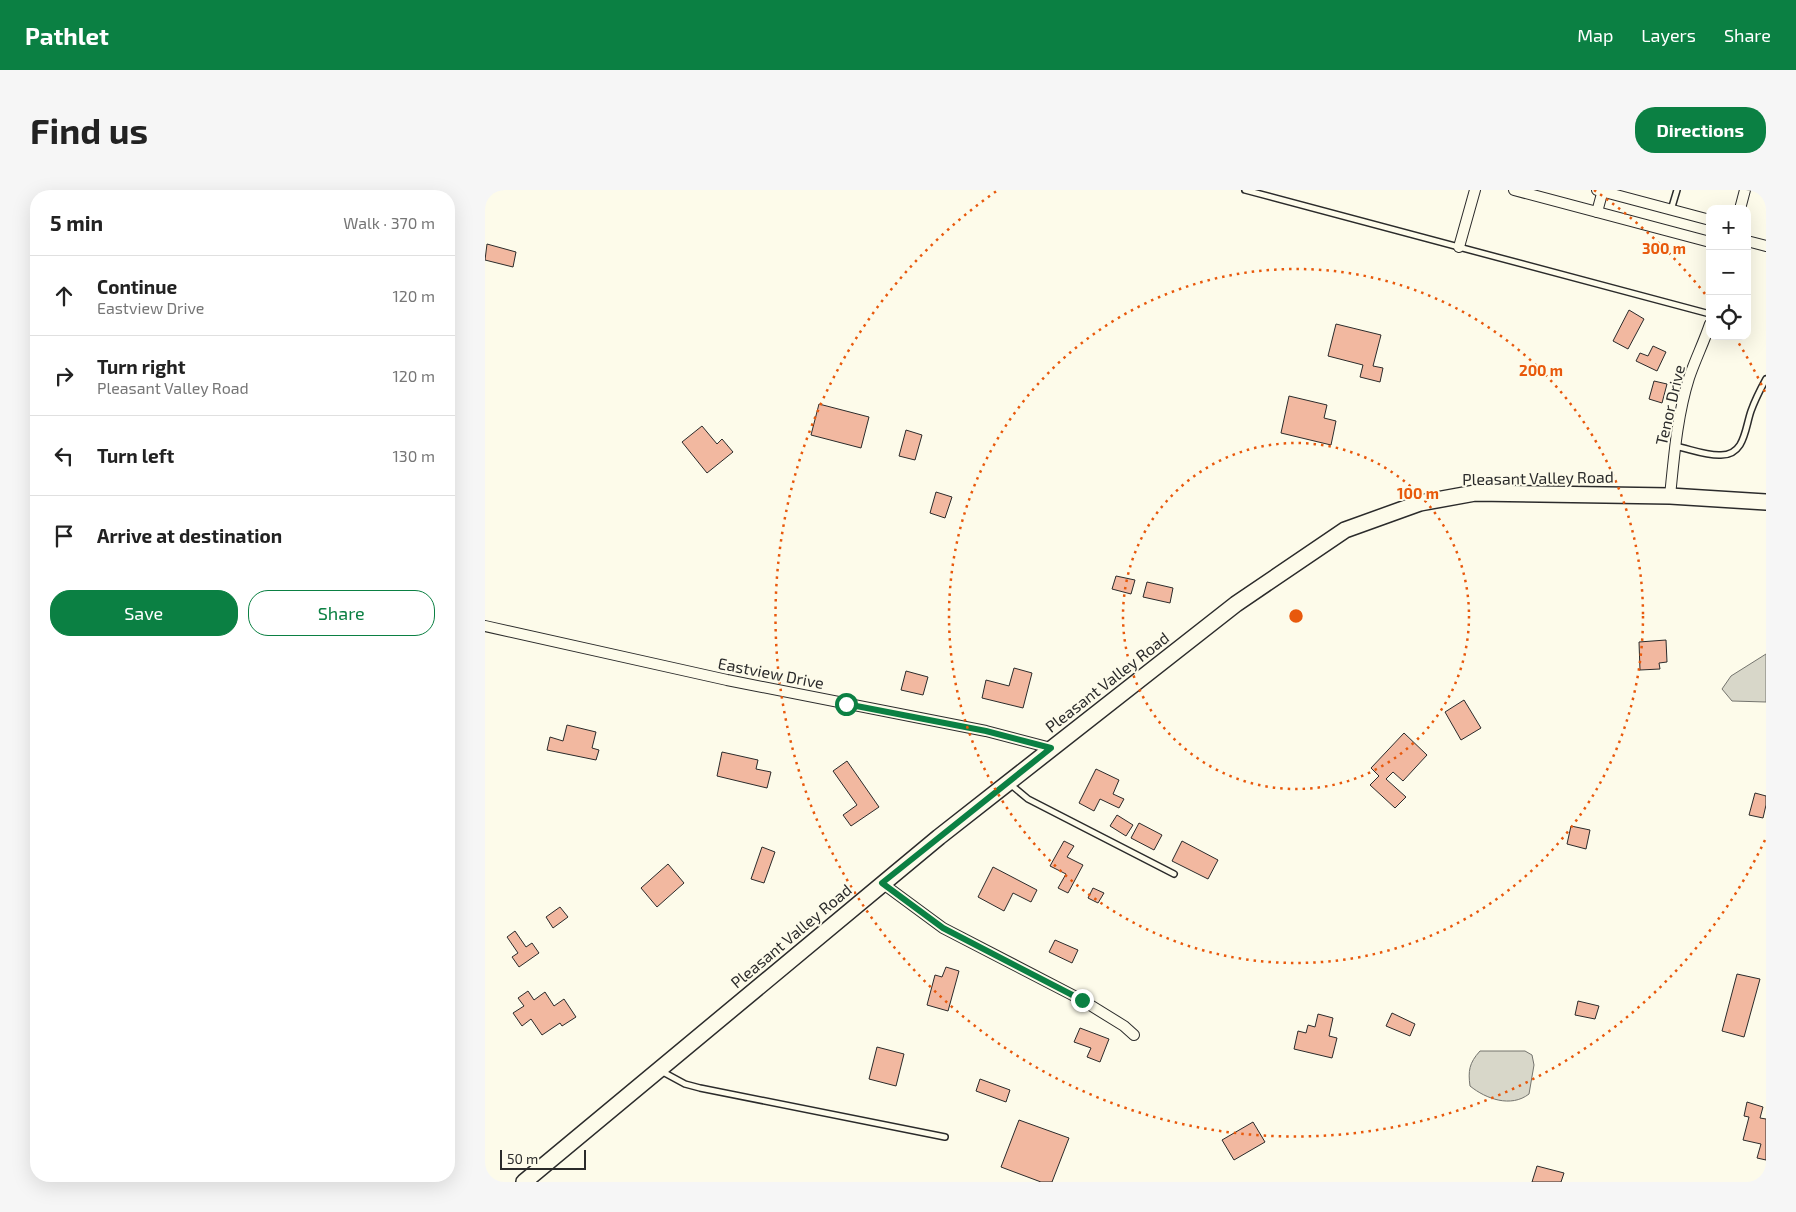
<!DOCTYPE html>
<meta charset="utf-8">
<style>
body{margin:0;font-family:"Exo 2",sans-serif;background:#f6f6f6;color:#222}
.controls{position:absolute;right:15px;top:15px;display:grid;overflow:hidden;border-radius:10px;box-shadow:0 5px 20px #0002}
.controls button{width:45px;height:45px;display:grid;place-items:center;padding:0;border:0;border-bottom:1px solid #e0e0e0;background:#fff;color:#222;font:25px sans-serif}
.scale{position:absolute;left:15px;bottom:12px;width:86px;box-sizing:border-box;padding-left:5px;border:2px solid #2b2b2b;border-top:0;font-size:14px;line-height:18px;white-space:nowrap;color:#2b2b2b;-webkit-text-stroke:4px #fdfbea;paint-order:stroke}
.stop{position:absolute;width:15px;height:15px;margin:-11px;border:4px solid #0b8043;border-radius:50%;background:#fff}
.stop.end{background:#0b8043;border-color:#fff;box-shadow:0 1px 5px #0008}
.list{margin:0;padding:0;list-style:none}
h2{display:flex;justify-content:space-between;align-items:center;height:65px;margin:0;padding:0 20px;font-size:21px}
h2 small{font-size:16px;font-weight:400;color:#767676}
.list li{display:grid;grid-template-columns:32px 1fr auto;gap:15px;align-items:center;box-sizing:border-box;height:80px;padding:0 20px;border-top:1px solid #e0e0e0}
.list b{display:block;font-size:19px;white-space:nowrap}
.list p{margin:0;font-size:16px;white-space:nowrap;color:#767676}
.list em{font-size:16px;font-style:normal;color:#767676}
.actions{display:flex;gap:10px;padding:15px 20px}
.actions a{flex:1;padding:11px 0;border:1px solid #0b8043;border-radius:20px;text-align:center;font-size:18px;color:#0b8043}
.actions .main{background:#0b8043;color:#fff}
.icon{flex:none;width:28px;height:28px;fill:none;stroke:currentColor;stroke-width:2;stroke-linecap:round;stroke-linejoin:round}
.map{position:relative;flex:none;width:1281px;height:992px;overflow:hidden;border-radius:20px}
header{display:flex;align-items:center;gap:30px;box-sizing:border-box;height:70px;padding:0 25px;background:#0b8043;color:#fff}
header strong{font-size:24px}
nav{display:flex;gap:28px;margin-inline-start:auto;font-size:18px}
.intro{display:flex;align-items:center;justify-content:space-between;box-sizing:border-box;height:120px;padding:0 30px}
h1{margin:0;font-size:35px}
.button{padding:12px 22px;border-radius:20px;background:#0b8043;color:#fff;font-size:18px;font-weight:700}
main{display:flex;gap:30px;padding:0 30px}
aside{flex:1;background:#fff;border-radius:20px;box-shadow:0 5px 20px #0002}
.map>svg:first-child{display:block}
</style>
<header>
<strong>Pathlet</strong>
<nav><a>Map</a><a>Layers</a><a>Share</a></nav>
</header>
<div class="intro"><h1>Find us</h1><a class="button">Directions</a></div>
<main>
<aside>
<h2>5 min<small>Walk · 370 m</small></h2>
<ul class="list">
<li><svg class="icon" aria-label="ahead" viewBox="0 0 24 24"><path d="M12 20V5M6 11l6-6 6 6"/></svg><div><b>Continue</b><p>Eastview Drive</p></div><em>120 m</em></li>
<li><svg class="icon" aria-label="right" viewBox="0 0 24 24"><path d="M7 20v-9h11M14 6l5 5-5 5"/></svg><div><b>Turn right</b><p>Pleasant Valley Road</p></div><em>120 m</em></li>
<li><svg class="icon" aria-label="left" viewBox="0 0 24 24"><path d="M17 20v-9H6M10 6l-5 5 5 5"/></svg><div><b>Turn left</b></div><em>130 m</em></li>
<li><svg class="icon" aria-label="arrive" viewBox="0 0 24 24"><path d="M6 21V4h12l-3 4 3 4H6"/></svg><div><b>Arrive at destination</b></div></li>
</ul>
<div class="actions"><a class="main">Save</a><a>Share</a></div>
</aside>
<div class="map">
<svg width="1281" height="992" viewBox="0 0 1281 992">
<rect width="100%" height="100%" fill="#fdfbea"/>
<g fill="#d8d7c9" stroke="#74746e">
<path d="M1281,464V512L1247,511L1237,499L1246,486Z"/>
<path d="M995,861H1040L1047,865L1049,875L1044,904C1026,918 1001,909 985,896C983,881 984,873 995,861Z"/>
</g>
<g fill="#f2b8a0" stroke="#2b2b2b">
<path d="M2,54L31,62L28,77L0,70Z"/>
<path d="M1144,120L1159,129L1143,159L1128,151Z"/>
<path d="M851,134L896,145L888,176L898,178L895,192L875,187L878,175L843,166Z"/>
<path d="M1168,156L1181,162L1172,181L1151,171L1155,163L1163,166Z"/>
<path d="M1169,191L1182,194L1177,213L1164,209Z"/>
<path d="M804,206L842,215L839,228L851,231L846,255L796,243Z"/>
<path d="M334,214L384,227L376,258L326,245Z"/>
<path d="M217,236L232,254L237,249L248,262L222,283L197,252Z"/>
<path d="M421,240L437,245L430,270L414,266Z"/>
<path d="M451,302L467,307L460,328L445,323Z"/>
<path d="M631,386L650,390L646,404L627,399Z"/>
<path d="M662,392L688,398L685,413L658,407Z"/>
<path d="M1181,450L1182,472L1174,473L1175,479L1155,480L1154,452Z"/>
<path d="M529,478L547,483L538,518L497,508L501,490L524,496Z"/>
<path d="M421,481L443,487L438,505L416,500Z"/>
<path d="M979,510L996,538L976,550L960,522Z"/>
<path d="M82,535L111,542L107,558L114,560L111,570L62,560L65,547L78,551Z"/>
<path d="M919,543L942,565L918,591L908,582L901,589L921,607L910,618L885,595L894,586L886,578Z"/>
<path d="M237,562L273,570L271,579L286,582L282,598L232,586Z"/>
<path d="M362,571L394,617L366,636L358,625L372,615L348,581Z"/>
<path d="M611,579L634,590L628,604L639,609L634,618L615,609L609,621L594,613Z"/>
<path d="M1270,603L1281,606V615L1278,628L1264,625Z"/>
<path d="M632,625L648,635L641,646L625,636Z"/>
<path d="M654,633L677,645L669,660L646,648Z"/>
<path d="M1086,636L1105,640L1101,659L1082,654Z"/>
<path d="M579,651L589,656L582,667L598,675L583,703L573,698L581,684L565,676Z"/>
<path d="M697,651L733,670L723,689L687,671Z"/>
<path d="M277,657L290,662L279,693L266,689Z"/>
<path d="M183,674L199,693L172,717L156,698Z"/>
<path d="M508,677L552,700L546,712L528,703L519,721L493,707Z"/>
<path d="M608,698L619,703L613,713L603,708Z"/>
<path d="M75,717L83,727L68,738L61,727Z"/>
<path d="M30,741L41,757L47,753L54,763L34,777L27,767L33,763L22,747Z"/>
<path d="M570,750L593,760L587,773L564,762Z"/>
<path d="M461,777L474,781L463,821L442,815L450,785L457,787Z"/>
<path d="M1252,784L1275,789L1259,847L1237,841Z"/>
<path d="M43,801L49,810L60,802L69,816L79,809L91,827L77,836L75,833L57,845L46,829L37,836L28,823L39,816L33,808Z"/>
<path d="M1093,811L1114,816L1110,829L1090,825Z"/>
<path d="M907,823L930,834L925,846L901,836Z"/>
<path d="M833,824L848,828L844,846L852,848L847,868L809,859L813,841L821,843L823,835L830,837Z"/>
<path d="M595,838L624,849L615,872L602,867L606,858L589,852Z"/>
<path d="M392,857L419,864L411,896L384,889Z"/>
<path d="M495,889L525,900L521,912L491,901Z"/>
<path d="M1262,912L1278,917L1275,928L1281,929V970L1272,968L1276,954L1258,950L1264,927L1259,926Z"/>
<path d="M534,930L584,948L567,992H556L516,977Z"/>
<path d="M768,932L780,952L749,970L737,950Z"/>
<path d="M1052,976L1079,983L1076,992H1047Z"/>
</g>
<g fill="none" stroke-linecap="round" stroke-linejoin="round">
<defs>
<g id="lane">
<path d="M760,0L1225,124"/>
<path d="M1186,20L1192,0"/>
<path d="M1190,256C1205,259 1222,266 1236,265C1260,265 1260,238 1266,221C1270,210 1275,200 1281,189"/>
<path d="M525,594L543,609L689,684"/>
<path d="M176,881L200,894L215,898L460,947"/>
</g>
<g id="street">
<path d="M1029,0L1225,52"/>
<path d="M1112,0L1225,30"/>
<path d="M1255,19L1260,0"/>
<path d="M1112,22L1118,0"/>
<path d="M1262,51L1281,56"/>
<path d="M974,57L990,0"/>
<path d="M1185,306C1189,267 1192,226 1204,188C1210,170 1219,152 1225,134"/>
<path d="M0,436L242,490L501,541L566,558"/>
<path d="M397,693L458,738L597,810L639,836L649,845"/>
</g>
<path id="secondary" d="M39,992L454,647L751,414L860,340L935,313L990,303L1185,306L1281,312"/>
</defs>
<use href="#lane" stroke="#2b2b2b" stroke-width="8"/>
<use href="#street" stroke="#2b2b2b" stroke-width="12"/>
<use href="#secondary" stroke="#2b2b2b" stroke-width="18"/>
<use href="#lane" stroke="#fdfbea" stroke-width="5"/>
<use href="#street" stroke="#fdfbea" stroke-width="10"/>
<use href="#secondary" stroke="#fdfbea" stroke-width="15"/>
</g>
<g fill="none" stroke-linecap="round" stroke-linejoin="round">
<path stroke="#0b8043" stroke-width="6" d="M361,514L501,541L566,558L397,693L458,738L597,810"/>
</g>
<g fill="none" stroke="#e8590c" stroke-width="2.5" stroke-dasharray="2.5 5">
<circle cx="811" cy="426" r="173"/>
<circle cx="811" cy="426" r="347"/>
<path d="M1280 650A520 520 0 1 1 513 0M1109 0A520 520 0 0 1 1224 109M1250 147A520 520 0 0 1 1280 202"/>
</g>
<g text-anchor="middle" stroke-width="4" stroke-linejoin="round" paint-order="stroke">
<g font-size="16" fill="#2b2b2b" stroke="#fdfbea">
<text transform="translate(1185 215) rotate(-77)" y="6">Tenor Drive</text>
<text transform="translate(1053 288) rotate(-1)" y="6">Pleasant Valley Road</text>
<text transform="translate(286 483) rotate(11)" y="6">Eastview Drive</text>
<text transform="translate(622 492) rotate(-38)" y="6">Pleasant Valley Road</text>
<text transform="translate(306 746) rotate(-40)" y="6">Pleasant Valley Road</text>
</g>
</g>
<circle cx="811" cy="426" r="8" fill="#e8590c" stroke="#fdfbea" stroke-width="2.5"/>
<g font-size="15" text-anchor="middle" font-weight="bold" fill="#e8590c" stroke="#fdfbea" stroke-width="4" stroke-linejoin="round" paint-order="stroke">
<text x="1179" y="64">300 m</text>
<text x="1056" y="186">200 m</text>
<text x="933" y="309">100 m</text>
</g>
</svg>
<div class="controls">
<button>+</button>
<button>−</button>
<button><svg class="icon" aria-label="locate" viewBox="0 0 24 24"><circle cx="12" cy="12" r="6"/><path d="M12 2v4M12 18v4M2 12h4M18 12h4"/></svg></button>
</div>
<div class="scale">50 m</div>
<div class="stop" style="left:361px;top:514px"></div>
<div class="stop end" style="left:597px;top:810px"></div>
</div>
</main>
